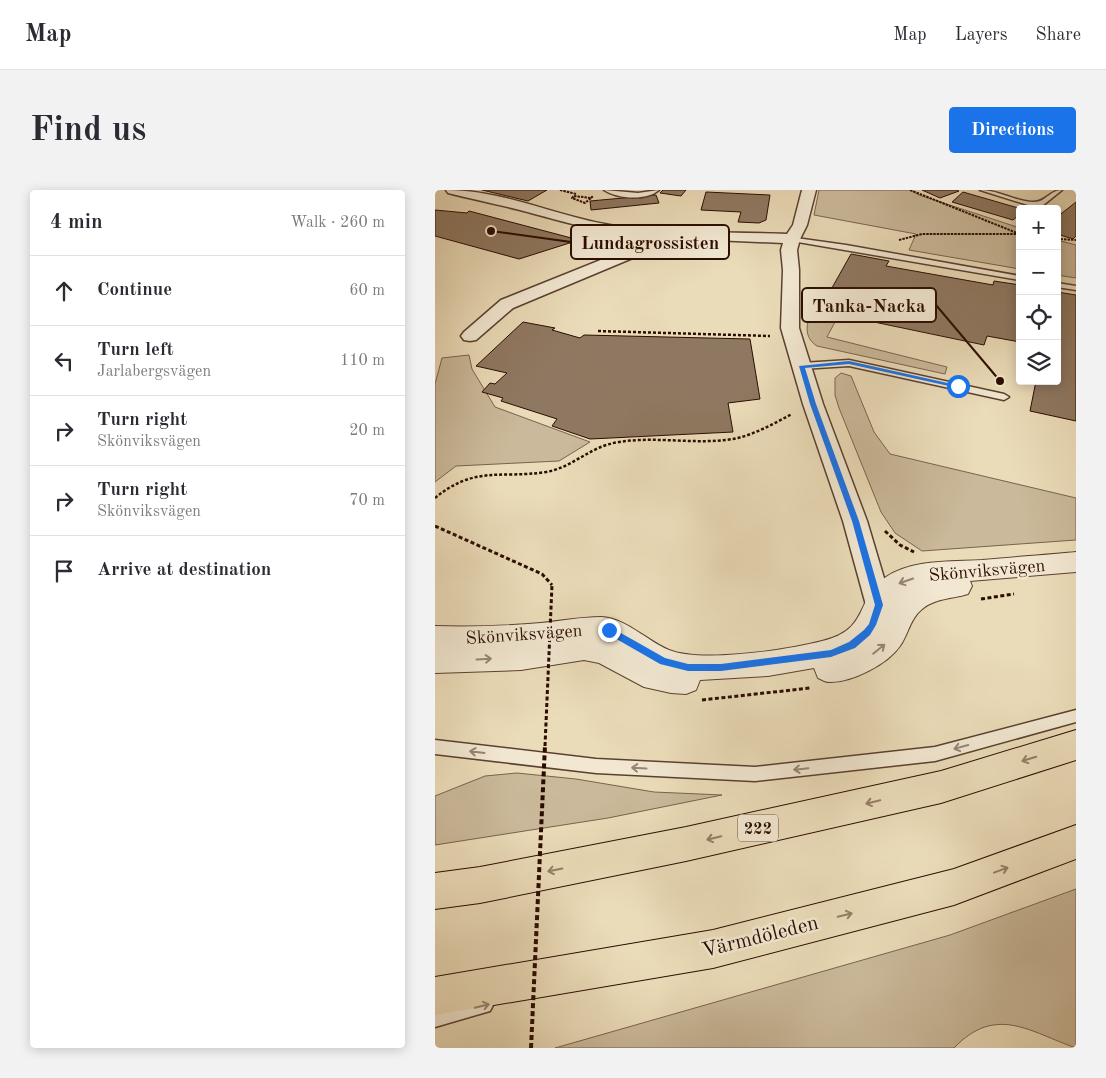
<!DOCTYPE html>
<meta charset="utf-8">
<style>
body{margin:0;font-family:"Old Standard TT",serif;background:#f2f2f3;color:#2b2b33}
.controls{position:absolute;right:15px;top:15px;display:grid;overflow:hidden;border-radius:5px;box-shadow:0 2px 12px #0003}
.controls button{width:45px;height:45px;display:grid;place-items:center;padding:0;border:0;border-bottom:1px solid #e1e1e2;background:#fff;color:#2b2b33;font:25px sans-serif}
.stop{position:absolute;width:15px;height:15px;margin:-11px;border:4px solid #1a73e8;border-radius:50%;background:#fff}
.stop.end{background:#1a73e8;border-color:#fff;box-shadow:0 1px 5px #0008}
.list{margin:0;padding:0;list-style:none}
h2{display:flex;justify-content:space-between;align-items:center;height:65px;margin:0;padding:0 20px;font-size:21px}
h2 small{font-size:16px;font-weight:400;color:#7c7c81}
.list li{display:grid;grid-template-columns:32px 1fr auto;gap:15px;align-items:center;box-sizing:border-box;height:70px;padding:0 20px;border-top:1px solid #e1e1e2}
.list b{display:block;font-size:19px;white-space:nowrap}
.list p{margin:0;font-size:16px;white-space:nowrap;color:#7c7c81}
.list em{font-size:16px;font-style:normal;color:#7c7c81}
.icon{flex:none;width:28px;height:28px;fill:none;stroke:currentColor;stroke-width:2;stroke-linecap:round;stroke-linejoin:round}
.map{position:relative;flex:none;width:641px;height:858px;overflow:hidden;border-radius:5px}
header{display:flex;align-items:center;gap:30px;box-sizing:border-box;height:70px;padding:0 25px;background:#fff;border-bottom:1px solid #e1e1e2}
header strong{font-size:24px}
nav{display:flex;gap:28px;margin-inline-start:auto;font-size:18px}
.intro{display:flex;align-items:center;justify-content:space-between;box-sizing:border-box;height:120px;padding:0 30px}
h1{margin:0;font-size:35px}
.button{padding:12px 22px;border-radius:5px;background:#1a73e8;color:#fff;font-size:18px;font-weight:700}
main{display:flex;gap:30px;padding:0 30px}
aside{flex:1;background:#fff;border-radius:5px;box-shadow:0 2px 12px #0003}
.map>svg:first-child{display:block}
</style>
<header>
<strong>Map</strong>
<nav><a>Map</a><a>Layers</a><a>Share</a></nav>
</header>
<div class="intro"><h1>Find us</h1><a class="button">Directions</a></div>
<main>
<aside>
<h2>4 min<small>Walk · 260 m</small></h2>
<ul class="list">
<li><svg class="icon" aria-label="ahead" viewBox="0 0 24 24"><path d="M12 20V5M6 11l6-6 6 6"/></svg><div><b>Continue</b></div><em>60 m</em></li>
<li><svg class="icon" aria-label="left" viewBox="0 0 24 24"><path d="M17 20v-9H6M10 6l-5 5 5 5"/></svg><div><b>Turn left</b><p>Jarlabergsvägen</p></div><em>110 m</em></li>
<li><svg class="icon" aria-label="right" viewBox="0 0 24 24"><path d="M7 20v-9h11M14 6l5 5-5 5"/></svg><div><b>Turn right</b><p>Skönviksvägen</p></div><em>20 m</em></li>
<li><svg class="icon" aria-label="right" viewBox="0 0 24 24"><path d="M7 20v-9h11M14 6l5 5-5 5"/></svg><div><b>Turn right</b><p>Skönviksvägen</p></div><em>70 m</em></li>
<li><svg class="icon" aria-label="arrive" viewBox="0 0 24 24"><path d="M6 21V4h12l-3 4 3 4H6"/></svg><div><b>Arrive at destination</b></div></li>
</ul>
</aside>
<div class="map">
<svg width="641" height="858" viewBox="0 0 641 858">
<rect width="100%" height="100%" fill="#ebdcb9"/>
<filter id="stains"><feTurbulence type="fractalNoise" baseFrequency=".004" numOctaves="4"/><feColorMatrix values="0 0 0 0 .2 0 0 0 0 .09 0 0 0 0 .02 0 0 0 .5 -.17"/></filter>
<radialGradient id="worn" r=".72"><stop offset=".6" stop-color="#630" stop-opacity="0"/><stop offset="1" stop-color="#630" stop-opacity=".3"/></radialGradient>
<g fill="#cab99a" stroke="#7a624e">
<path d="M384,0H475L484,5L585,38V79L474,60L481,44L379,25Z"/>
<path d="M622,50L641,55V88L622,85Z"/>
<path d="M375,126L400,132L392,147L512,177L510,184L382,156C371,149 370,138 375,126Z"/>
<path d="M34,165L37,179L60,217L155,252L124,271L21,276L0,292V194L7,168Z"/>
<path d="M406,183L416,186L439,242L455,264L641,308V350L487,361L460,343L446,322L404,218L400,205V188Z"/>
<path d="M82,583L141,589L219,602L287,605L173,628L0,655V606L50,586Z"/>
<path d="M641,699V858C595,842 561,814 519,858H120L515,745Z"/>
</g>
<g fill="#8f7861" stroke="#2b0c01">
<path d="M47,0H112L93,11Z"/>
<path d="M228,0H251L246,6L225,3Z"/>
<path d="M487,0H522L524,1L505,8Z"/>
<path d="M271,2L335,5L331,30L324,33L303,32L306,22L266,20Z"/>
<path d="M528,2L566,13L587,19H585V24L578,30L517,12Z"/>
<path d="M221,5L224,13L156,20L155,11Z"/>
<path d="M641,12V46L638,49L622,44V27Z"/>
<path d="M0,20L32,23L34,21L144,50L84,69L0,46Z"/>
<path d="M416,64L454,71L451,76L558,95L559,91L585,95V152L552,146L549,155L396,123L401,115L389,112Z"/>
<path d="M622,102L641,105V231L595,221L601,191H622Z"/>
<path d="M88,132L120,138L117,140L145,148L149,145L315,149L325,209L293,213L298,242L155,249L117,236L122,229L66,211L68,208L47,202L55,193L60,194L72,183L41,176Z"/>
</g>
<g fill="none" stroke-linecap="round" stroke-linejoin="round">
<defs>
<g id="service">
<path d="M169,0L203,3L224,0C211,11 183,9 169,0Z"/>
<path d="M545,0C564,0 581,12 599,12C611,12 615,0 627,0L607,16L593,15Z"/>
<path d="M354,47L411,55L585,86V90L357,51L353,49Z"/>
<path d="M622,93L641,96V100L622,97Z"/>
<path d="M414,170L569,204L574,207L569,210L414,176L367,179L362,176L367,173Z"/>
<path d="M641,520V532L500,571L320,591L161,583L0,564V550L161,569L320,577L500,557Z"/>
<path d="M49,806L55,809L58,815L55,821L0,837V819Z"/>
</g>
<path id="minor" d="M11,0C70,0 124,28 181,36C238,43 296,42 352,44L358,35L367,0H381L372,35L365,49L362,60L364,80V138L388,214L432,331L457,415L453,423L444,426L435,423L431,415L408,331L368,214L346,138L348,80L346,60L348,53L234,48L200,67L78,118L41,150L35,151L29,150L26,146L29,142L66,110L188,61L213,47C165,43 130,32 85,20C61,14 37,9 13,3Z"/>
<path id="tertiary" d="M641,362V382L535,391L537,396L533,404C517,409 499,408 486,420C475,429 473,445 465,456C453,474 416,493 394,492C390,492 386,489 383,488L379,478L333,486L265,490L261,500L251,504L236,503L209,497L164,473L149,470L86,480L0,483V436C35,437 71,436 106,433C126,431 146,427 166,427C191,428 212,451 234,460C266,473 352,460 387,451C436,440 420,407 451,387C478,369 516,372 547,370C578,367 610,365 641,362Z"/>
<g id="motorway">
<path d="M641,540V570L506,613L251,671L45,713L0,719V683L45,677L251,637L506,581Z"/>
<path d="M641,635V669L519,715L278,778L0,825V787L278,740L519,679Z"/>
</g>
</defs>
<use href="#service" stroke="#5b402f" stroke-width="3"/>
<use href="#minor" stroke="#5b402f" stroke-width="3"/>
<use href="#tertiary" stroke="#5b402f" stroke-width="2"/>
<use href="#motorway" stroke="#2b0c01" stroke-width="2"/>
<g stroke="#2b0c01" stroke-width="2" stroke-dasharray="2.5 1" stroke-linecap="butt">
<path d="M125,0L141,4"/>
<path d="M475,0L582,43"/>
<path d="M139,6L156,8L150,13L137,8Z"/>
<path d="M156,8L158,6"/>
<path d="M622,49L641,50"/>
<path d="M464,50L487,44H585"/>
<path d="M377,123L388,125"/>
</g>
<g stroke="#2b0c01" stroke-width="2.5" stroke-dasharray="3 2" stroke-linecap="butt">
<path d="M163,141L335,146"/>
<path d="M0,308C40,275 66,289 111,282C139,277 155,256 184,252C222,246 260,255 298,249C319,245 338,234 357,224"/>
</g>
<g stroke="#2b0c01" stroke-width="3" stroke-dasharray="4 2.5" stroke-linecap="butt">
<path d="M0,336L107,384L117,395"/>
<path d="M450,341L465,355L479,362"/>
<path d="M546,409L579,404"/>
<path d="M267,510L375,498"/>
</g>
<use href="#service" fill="#f2e8d2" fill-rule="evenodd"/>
<use href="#minor" fill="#f2e8d2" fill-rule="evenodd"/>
<use href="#tertiary" fill="#f2e8d2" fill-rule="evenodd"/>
<use href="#motorway" fill="#ebdcb9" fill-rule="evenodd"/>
<path stroke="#2b0c01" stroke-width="3" stroke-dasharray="4 2.5" stroke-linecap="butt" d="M110,556L117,395"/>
<path stroke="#2b0c01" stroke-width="4" stroke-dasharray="5 3" stroke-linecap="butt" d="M96,858L110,555"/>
</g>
<defs><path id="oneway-shaft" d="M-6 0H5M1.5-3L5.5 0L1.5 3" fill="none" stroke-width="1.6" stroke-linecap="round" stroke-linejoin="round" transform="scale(1.25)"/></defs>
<g stroke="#988574">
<use href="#oneway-shaft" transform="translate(471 391) rotate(161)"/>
<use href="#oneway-shaft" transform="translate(444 459) rotate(-39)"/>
<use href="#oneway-shaft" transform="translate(49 469) rotate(-3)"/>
<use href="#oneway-shaft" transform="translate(526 557) rotate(165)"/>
<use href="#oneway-shaft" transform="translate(42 562) rotate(-173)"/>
<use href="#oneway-shaft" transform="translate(204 578) rotate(-177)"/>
<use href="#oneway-shaft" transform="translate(366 579) rotate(174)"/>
<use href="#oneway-shaft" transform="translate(47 816) rotate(-14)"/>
</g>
<g stroke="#957e66">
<use href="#oneway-shaft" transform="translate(594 569) rotate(163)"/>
<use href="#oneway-shaft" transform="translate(438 612) rotate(167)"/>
<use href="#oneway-shaft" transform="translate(279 648) rotate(167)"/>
<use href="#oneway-shaft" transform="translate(120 680) rotate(169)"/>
<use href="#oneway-shaft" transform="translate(566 680) rotate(-20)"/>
<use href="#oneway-shaft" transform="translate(410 725) rotate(-14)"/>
</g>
<path fill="#1a73e8" d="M414,171L526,196L523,198L414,174L370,178L381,214L424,331L448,415L441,435L435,445L420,458L396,467L286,481H253L225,474L171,443V438H177L230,468L253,474H286L396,460L414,452L429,440L434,434L440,415L417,331L375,214L364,176Z"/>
<g text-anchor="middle" stroke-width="5" stroke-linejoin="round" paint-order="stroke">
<rect fill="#f2e8d2" stroke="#674e40" stroke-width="1" x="303" y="624.5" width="40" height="27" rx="4"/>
<g font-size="16" font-weight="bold" fill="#2b0c01">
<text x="323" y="644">222</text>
</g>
<g font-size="18" fill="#2b0c01" stroke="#f2e8d2">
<text transform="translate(552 380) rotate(-5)" y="6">Skönviksvägen</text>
<text transform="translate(89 444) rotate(-4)" y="6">Skönviksvägen</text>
</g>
<g font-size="21" fill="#2b0c01" stroke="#f2e8d2">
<text transform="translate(325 746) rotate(-14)" y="7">Värmdöleden</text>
</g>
</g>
<path fill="none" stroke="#2b0c01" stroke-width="2" d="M56 41L136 52M565 191L501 115"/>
<g fill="#2b0c01" stroke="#f2e8d2" stroke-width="2">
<circle cx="56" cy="41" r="5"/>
<circle cx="565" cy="191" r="5"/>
</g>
<g fill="#f2e8d2" stroke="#2b0c01" stroke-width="2">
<rect x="136" y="35" width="158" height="34" rx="5"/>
<rect x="367" y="98" width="134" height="34" rx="5"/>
</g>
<g font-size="19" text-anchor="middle" font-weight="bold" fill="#2b0c01">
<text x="215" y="59">Lundagrossisten</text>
<text x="434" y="122">Tanka-Nacka</text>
</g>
<rect width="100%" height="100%" filter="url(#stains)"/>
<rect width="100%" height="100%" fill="url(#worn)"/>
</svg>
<div class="controls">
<button>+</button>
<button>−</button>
<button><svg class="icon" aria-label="locate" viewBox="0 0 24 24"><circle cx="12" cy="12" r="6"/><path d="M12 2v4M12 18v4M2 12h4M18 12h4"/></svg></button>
<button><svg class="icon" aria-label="layers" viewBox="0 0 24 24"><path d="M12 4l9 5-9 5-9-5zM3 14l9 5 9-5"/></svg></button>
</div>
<div class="stop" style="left:523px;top:196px"></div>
<div class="stop end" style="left:174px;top:440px"></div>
</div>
</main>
